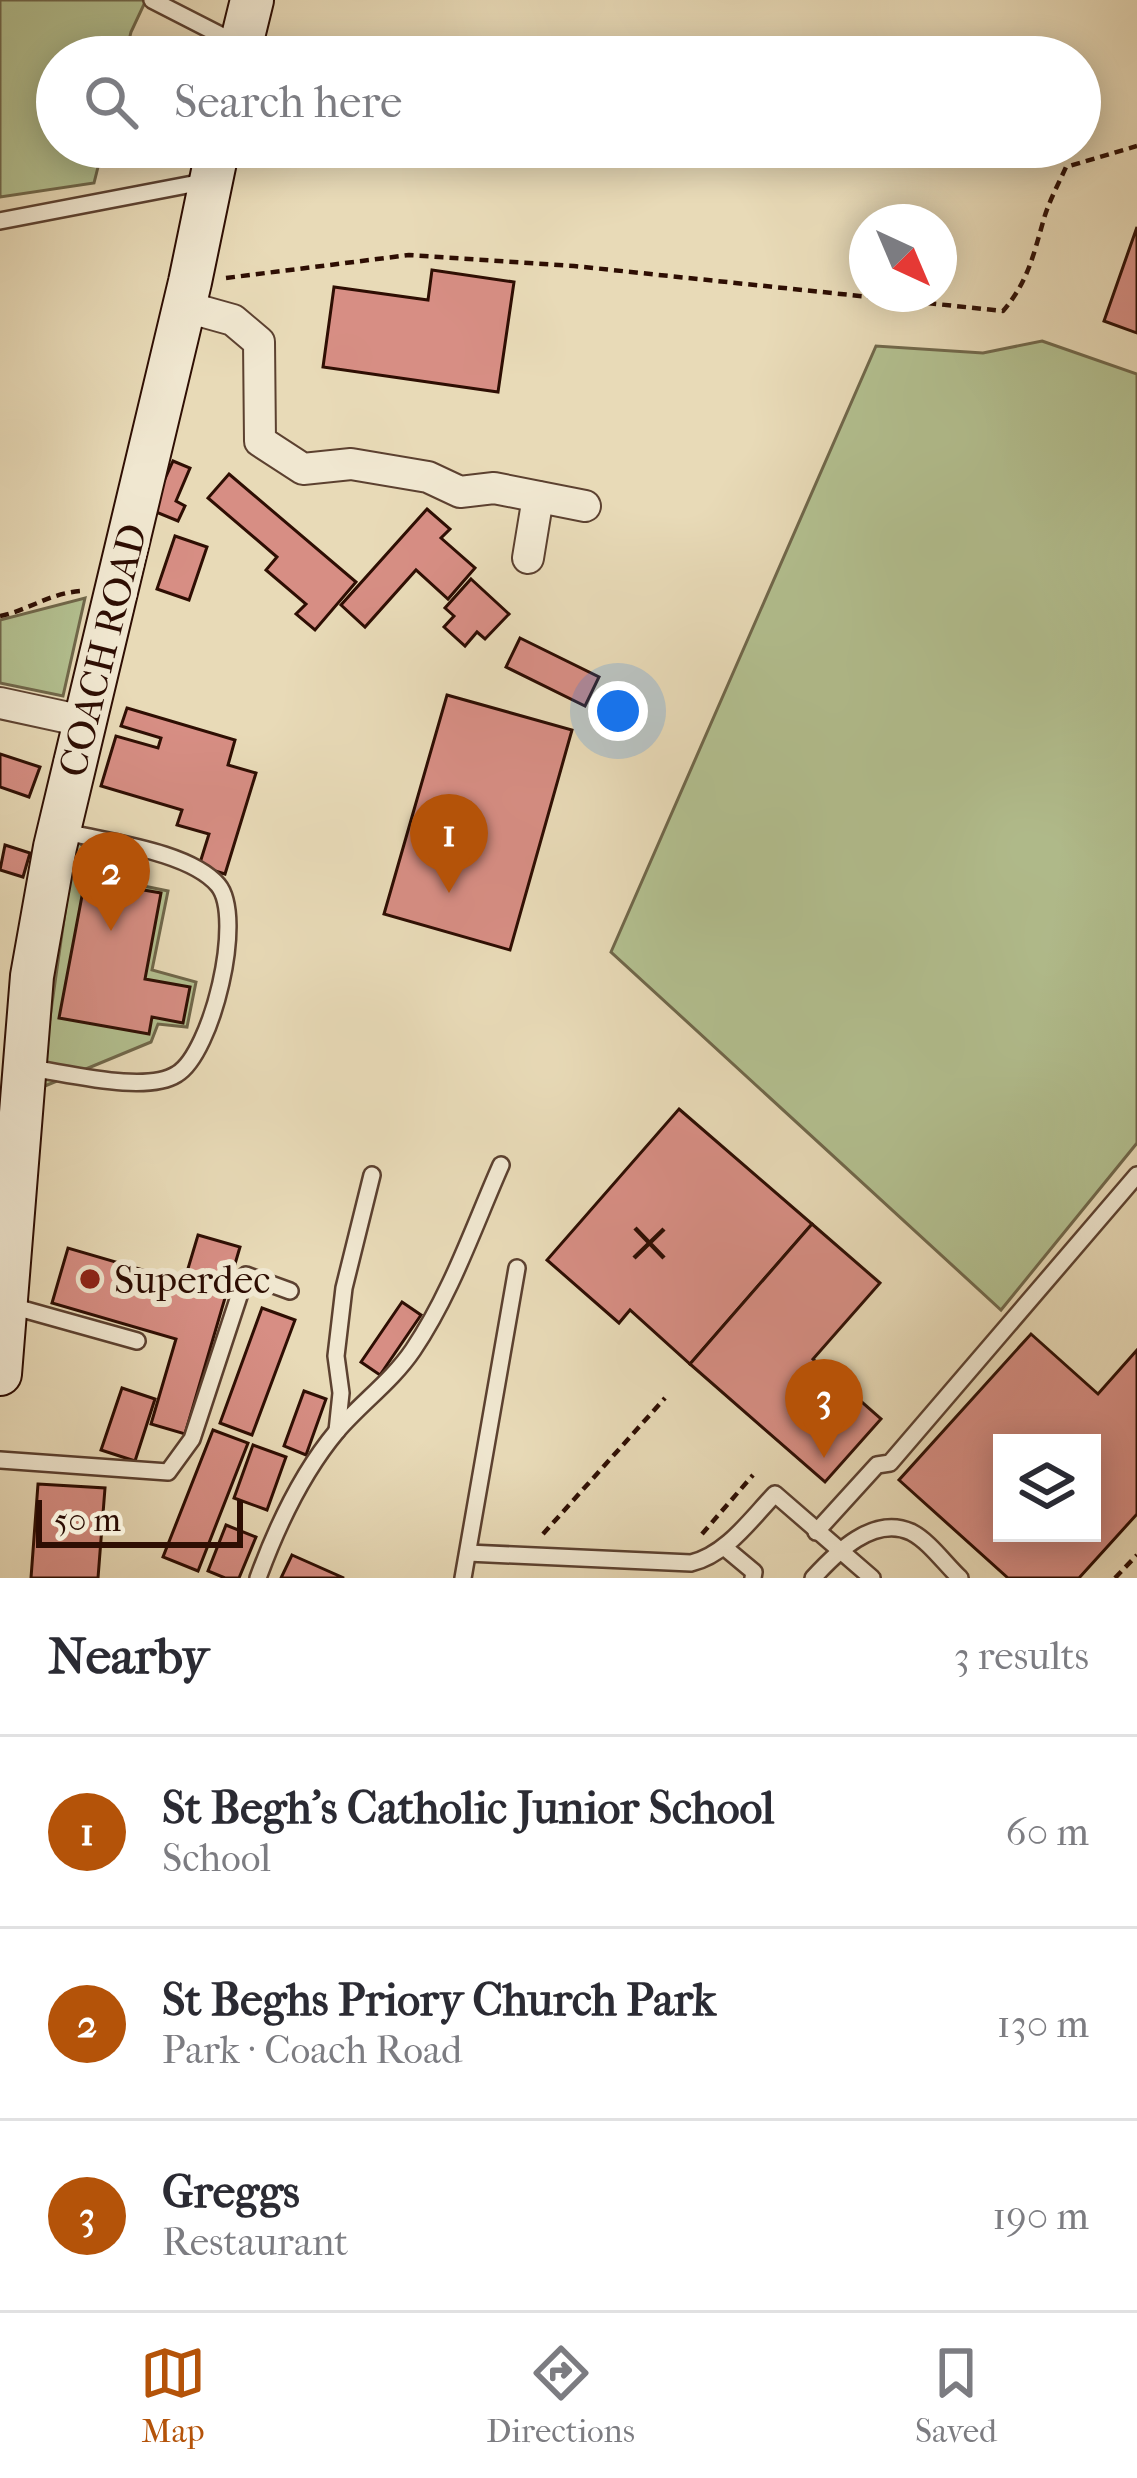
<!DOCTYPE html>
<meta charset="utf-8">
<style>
body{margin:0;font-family:"IM FELL French Canon",serif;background:#f2f2f3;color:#2b2b33}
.controls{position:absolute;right:36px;bottom:36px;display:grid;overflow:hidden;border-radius:0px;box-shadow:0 6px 30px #0003}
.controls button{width:108px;height:108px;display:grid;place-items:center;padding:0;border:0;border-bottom:3px solid #e1e1e2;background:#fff;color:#2b2b33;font:60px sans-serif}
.compass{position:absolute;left:849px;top:204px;width:108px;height:108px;border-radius:50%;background:#fff;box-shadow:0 6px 30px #0003;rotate:136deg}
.scale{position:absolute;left:36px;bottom:30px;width:207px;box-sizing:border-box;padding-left:12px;border:6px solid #2e0e03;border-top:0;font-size:33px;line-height:42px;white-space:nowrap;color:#2e0e03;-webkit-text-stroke:9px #f0e7d0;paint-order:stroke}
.you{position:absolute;left:618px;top:711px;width:42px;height:42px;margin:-30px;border:9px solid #fff;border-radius:50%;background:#1a73e8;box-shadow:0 0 0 18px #1a73e833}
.badge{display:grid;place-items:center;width:78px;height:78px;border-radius:50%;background:#b45309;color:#fff;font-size:39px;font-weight:700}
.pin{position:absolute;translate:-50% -99px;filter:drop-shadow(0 3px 6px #0008)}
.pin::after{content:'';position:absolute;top:63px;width:42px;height:36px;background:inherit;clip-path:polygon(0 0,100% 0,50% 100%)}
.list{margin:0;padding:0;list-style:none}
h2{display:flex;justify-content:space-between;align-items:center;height:156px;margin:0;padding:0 48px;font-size:51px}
h2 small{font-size:39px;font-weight:400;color:#7c7c81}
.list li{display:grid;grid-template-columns:78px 1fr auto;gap:36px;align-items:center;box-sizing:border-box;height:192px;padding:0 48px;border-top:3px solid #e1e1e2}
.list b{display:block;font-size:45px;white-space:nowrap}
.list p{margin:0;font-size:39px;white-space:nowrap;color:#7c7c81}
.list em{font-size:39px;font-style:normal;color:#7c7c81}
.icon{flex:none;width:66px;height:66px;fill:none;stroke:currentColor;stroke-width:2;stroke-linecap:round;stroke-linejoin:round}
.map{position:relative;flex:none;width:1137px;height:1578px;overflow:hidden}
.search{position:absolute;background:#fff;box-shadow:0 6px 30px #0003;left:36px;right:36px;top:36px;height:132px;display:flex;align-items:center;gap:30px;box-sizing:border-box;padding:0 42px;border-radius:66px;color:#7c7c81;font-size:45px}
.sheet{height:732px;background:#fff}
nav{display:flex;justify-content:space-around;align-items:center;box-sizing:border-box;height:168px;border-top:3px solid #e1e1e2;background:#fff;font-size:33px;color:#7c7c81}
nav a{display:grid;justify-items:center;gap:6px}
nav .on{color:#b45309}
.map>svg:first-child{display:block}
</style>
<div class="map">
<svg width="1137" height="1578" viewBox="0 0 1137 1578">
<rect width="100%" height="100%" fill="#e8dab7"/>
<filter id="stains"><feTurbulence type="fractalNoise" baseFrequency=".00167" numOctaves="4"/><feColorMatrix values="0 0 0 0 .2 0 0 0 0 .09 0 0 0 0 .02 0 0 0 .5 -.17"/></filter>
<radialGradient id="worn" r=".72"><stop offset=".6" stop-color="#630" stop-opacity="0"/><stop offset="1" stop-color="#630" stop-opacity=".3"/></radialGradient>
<g fill="#b3c090" stroke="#70674a" stroke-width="3">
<path d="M0,0H146L131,32L125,57H57V147H103L94,183L0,197Z"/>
<path d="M1042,341L1137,374V1143L1001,1310L611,952L876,346L983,353Z"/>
<path d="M85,598L63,696L0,683V620Z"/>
<path d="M76,835L100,877L168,891L152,970L196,982L187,1027L158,1024L151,1042L40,1088Z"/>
</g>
<g fill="#d78e84" stroke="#2e0e03" stroke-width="3" fill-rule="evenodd">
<path d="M1137,227V333L1104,321Z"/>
<path d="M432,270L514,282L498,392L323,367L334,287L428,300Z"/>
<path d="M173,461L190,468L176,501L185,506L178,521L151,510Z"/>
<path d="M229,474L356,582L315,630L296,614L306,604L266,570L277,557L208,498Z"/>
<path d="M427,509L450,529L441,538L475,568L448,599L416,570L365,627L341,605Z"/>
<path d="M175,536L207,547L189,600L157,589Z"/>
<path d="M471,579L509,614L485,639L477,632L465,646L444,627L454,616L445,608Z"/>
<path d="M520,638L599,677L585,706L506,667Z"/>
<path d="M447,695L572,730L510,950L384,914Z"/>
<path d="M127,708L235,740L228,765L256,773L225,874L199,866L209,834L177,825L182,810L101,786L116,736L158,748L161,738L121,726Z"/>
<path d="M0,754L40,767L29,797L0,787Z"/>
<path d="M5,845L30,853L23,877L0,870Z"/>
<path d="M85,880L161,893L145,979L190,987L183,1023L152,1017L149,1034L59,1018Z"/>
<path d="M679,1109L812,1224L690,1364L630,1310L619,1323L547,1260Z"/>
<path d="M812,1224L880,1283L813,1359L881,1419L825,1482L690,1364Z"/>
<path d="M198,1235L240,1247L185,1434L151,1424L176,1339L52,1303L68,1248L184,1282Z"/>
<path d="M402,1302L421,1315L380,1375L361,1362Z"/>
<path d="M262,1308L295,1320L252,1435L220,1423Z"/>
<path d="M1031,1334L1098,1394L1137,1350V1514L1079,1578H1008L899,1480ZM1002,1443H1092V1533H1002Z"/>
<path d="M122,1388L155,1399L135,1461L101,1450Z"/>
<path d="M304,1391L326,1399L306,1455L284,1446Z"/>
<path d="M213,1430L248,1443L198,1571L163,1557Z"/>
<path d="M253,1445L286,1457L267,1510L234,1498Z"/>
<path d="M38,1484L105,1488L98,1578H31Z"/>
<path d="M226,1525L256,1537L239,1578H225L208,1571Z"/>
<path d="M292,1555L344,1578H281Z"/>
</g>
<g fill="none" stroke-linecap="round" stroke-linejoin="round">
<defs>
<g id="lane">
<path d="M152,0L238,44"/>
<path d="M0,221L203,182"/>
<path d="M30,1068C67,1073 146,1094 177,1074C212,1053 245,917 218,885C189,851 105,842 62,831"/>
<path d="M8,1305L137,1341"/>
<path d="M337,1431L341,1393L336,1356L344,1288L372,1175"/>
<path d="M0,1460L168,1472L192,1439L246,1275L290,1291"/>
<path d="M816,1532L877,1465L890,1463L1137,1175"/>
<path d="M724,1547L754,1572L753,1578"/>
<path d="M468,1553L691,1563C726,1555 751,1519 775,1494L872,1578"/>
<path d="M258,1578C277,1526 301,1474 337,1431C361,1403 392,1381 413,1350C451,1294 474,1226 501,1165"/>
<path d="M463,1578L517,1268"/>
<path d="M813,1578C836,1553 873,1515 911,1532C929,1541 945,1564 960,1578"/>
</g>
<g id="street">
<path d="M183,306L233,320L259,342L260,441L303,469L351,464L428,477L460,492L494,488L585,506"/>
<path d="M528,558L538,497"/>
<path d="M0,703L83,721"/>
</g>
<g id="secondary">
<path d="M238,57L252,0"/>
<path d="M0,1374L32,976L55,847L190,282L218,147"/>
</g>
</defs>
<use href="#lane" stroke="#5c4130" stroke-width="20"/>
<use href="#street" stroke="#5c4130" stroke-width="34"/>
<use href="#secondary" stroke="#2e0e03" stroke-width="46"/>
<g stroke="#2e0e03" stroke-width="4.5" stroke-dasharray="9 6" stroke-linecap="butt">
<path d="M226,278L409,255L574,266L1003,311C1027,283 1033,257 1043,222C1048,203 1058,185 1066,167L1137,146"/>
<path d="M0,616C29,610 50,593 81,591"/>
<path d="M543,1534L665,1398"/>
<path d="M702,1534L753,1475"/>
<path d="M1115,1578L1137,1555"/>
</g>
<use href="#lane" stroke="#f0e7d0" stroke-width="15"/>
<use href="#street" stroke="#f0e7d0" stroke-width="30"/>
<use href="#secondary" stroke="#f0e7d0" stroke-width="42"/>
</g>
<path fill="none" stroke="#2e0e03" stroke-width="4.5" d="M635,1228L664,1258M634,1258L664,1229"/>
<circle fill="#8f2418" stroke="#f0e7d0" stroke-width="4.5" cx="90" cy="1279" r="12"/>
<g text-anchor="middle" stroke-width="12" stroke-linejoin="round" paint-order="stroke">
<g font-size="39" fill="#2e0e03" stroke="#f0e7d0">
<text transform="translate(102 650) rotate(-76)" y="14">COACH ROAD</text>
</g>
<g font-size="39" fill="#2e0e03" stroke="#f0e7d0" text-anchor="start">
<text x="114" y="1293">Superdec</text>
</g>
</g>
<rect width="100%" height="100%" filter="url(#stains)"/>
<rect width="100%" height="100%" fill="url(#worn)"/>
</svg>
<div class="controls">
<button><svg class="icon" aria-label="layers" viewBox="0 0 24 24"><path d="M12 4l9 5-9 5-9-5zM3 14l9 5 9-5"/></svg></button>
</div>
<svg class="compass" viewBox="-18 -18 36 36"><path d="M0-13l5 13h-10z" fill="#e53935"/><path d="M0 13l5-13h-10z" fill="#7c7c81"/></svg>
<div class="scale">50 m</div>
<div class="you"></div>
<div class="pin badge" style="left:449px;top:893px">1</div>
<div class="pin badge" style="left:111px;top:931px">2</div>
<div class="pin badge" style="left:824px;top:1458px">3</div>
<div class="search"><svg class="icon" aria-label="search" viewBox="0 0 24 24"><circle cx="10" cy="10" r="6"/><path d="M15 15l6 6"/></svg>Search here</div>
</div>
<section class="sheet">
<h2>Nearby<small>3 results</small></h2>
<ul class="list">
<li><span class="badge">1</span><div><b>St Begh's Catholic Junior School</b><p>School</p></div><em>60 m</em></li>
<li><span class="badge">2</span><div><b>St Beghs Priory Church Park</b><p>Park · Coach Road</p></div><em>130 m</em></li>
<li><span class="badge">3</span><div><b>Greggs</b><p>Restaurant</p></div><em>190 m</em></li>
</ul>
</section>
<nav>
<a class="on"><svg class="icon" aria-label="map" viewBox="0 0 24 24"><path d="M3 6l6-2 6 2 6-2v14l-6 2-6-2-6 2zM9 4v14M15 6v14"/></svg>Map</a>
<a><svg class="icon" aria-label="directions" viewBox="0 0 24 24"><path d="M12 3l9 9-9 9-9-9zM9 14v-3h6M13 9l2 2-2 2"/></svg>Directions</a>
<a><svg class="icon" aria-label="saved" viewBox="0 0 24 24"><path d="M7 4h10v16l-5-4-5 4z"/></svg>Saved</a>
</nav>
